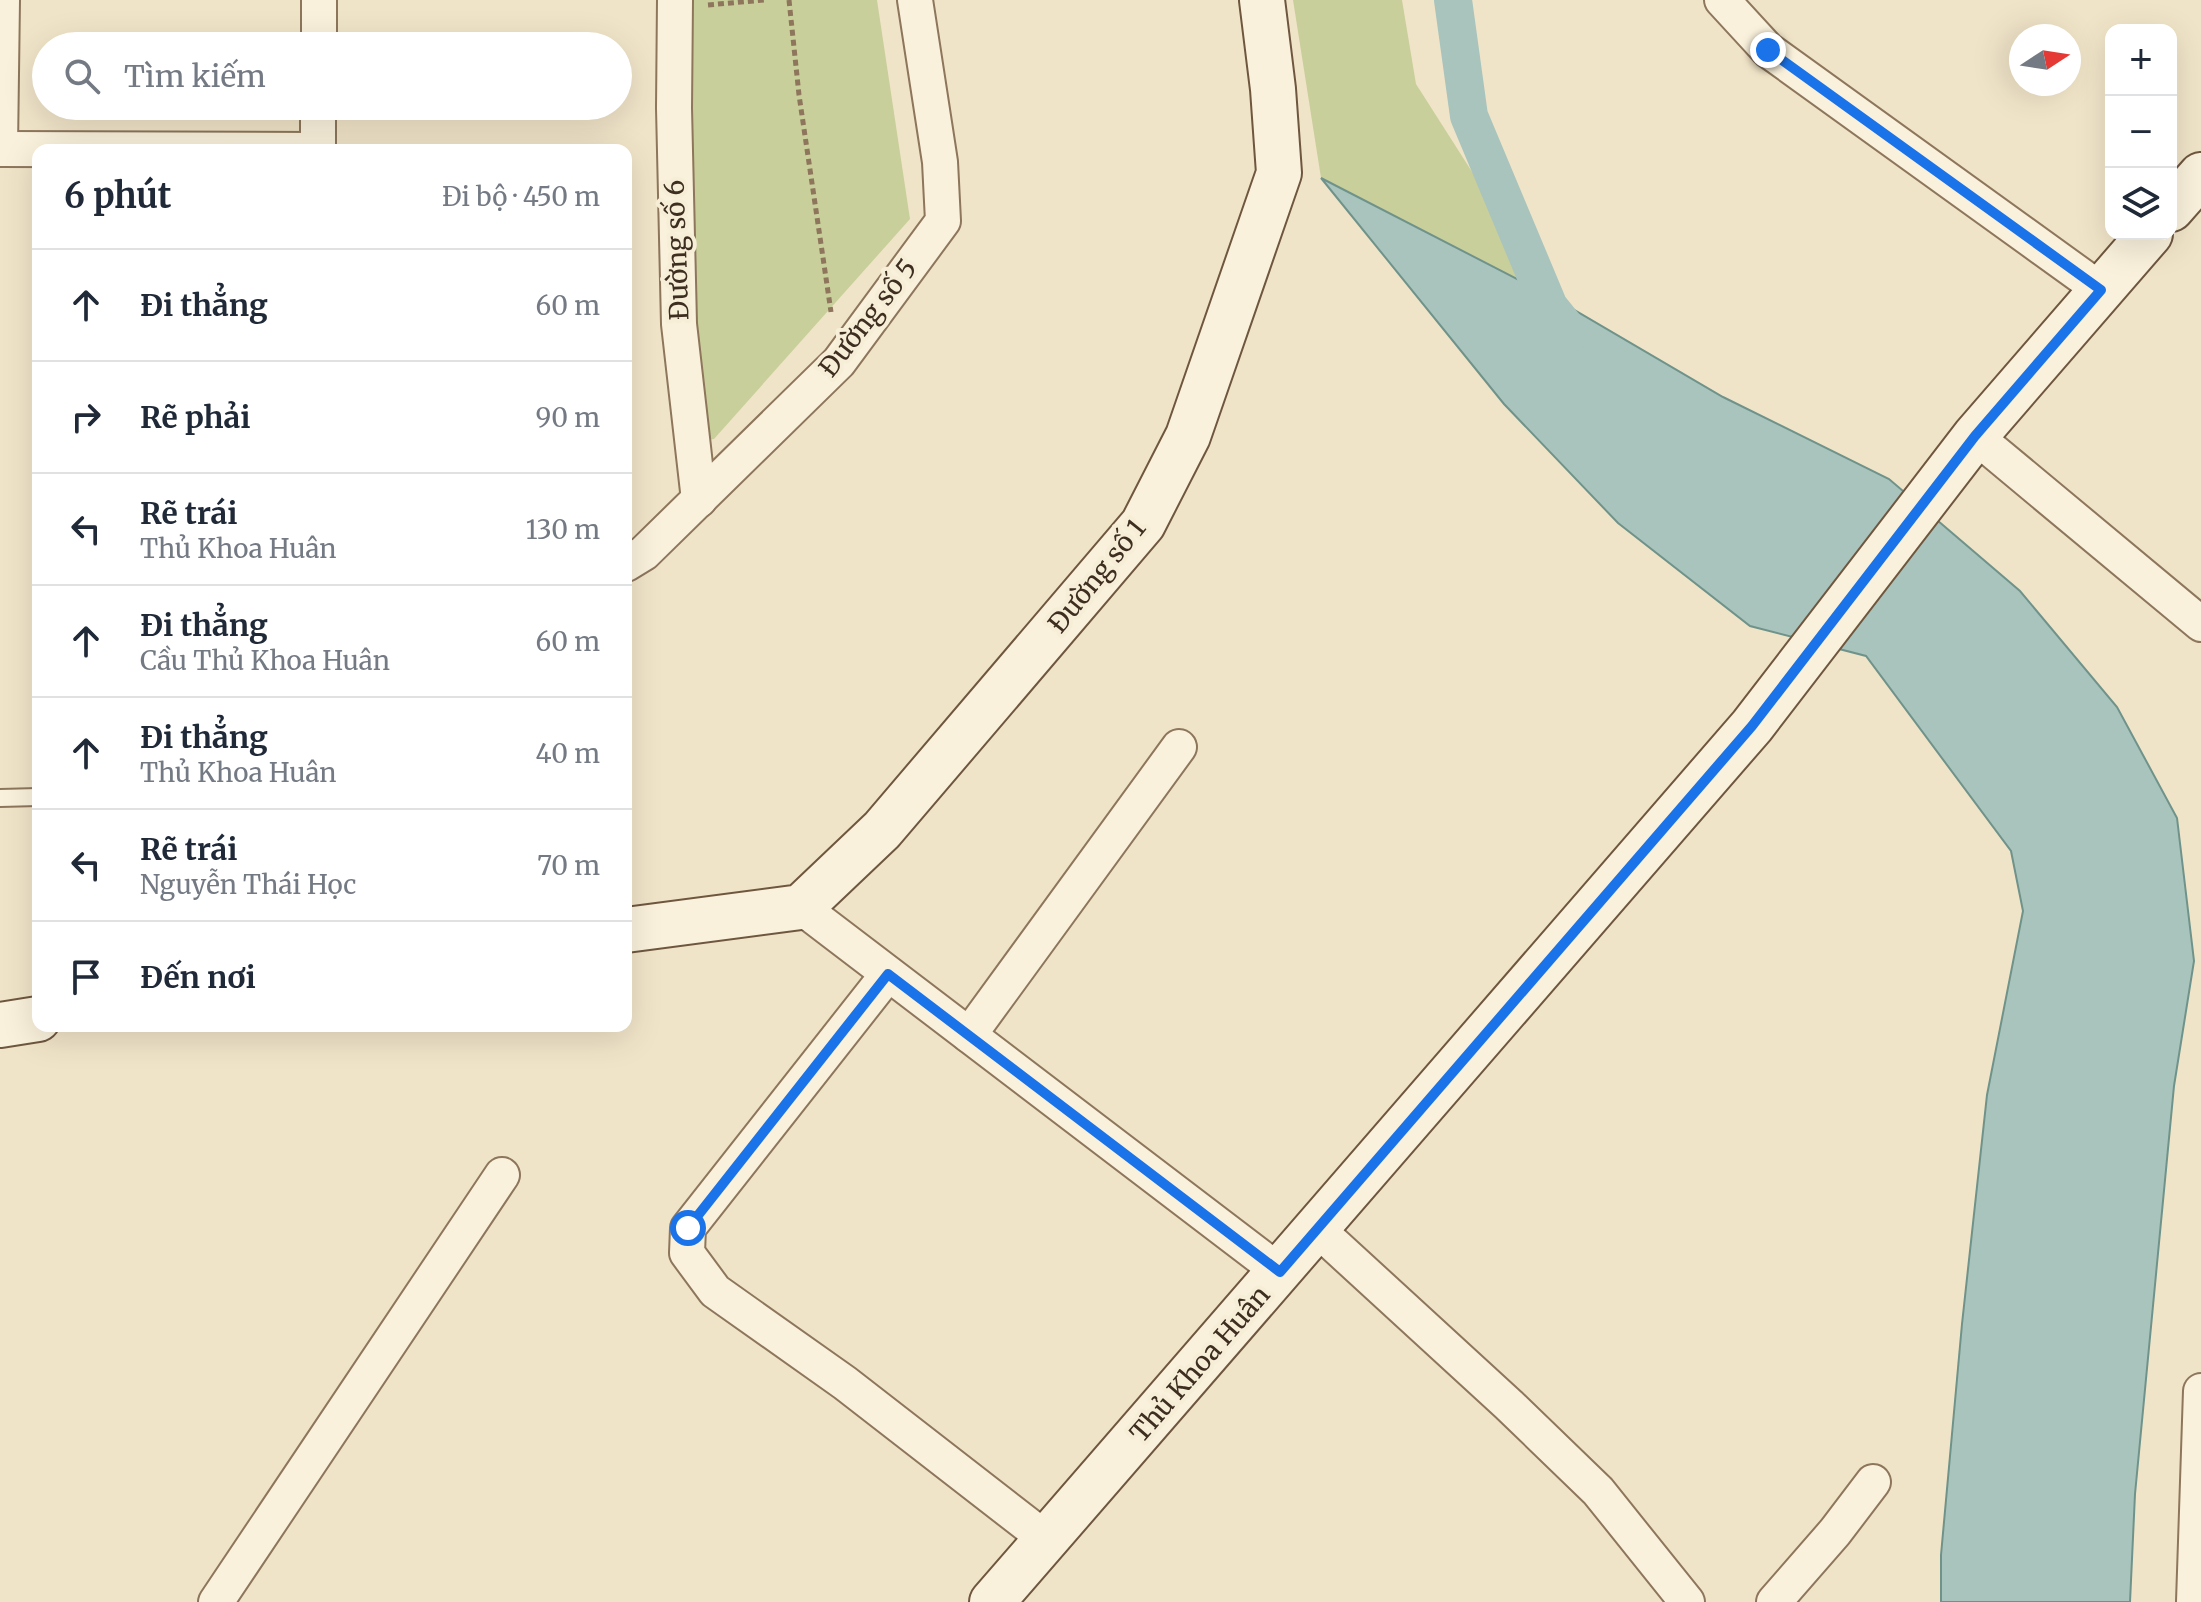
<!DOCTYPE html>
<html lang="vi">
<meta charset="utf-8">
<style>
body{margin:0;font-family:Merriweather,serif;background:#f6f6f7;color:#1f2937}
.controls{position:absolute;right:24px;top:24px;display:grid;overflow:hidden;border-radius:16px;box-shadow:0 8px 32px #0002}
.controls button{width:72px;height:72px;display:grid;place-items:center;padding:0;border:0;border-bottom:2px solid #e0e1e3;background:#fff;color:#1f2937;font:40px sans-serif}
.compass{position:absolute;left:2009px;top:24px;width:72px;height:72px;border-radius:50%;background:#fff;box-shadow:0 8px 32px #0002;rotate:78deg}
.stop{position:absolute;width:24px;height:24px;margin:-18px;border:6px solid #1a73e8;border-radius:50%;background:#fff}
.stop.end{background:#1a73e8;border-color:#fff;box-shadow:0 2px 8px #0008}
.list{margin:0;padding:0;list-style:none}
h2{display:flex;justify-content:space-between;align-items:center;height:104px;margin:0;padding:0 32px;font-size:34px}
h2 small{font-size:26px;font-weight:400;color:#747a83}
.list li{display:grid;grid-template-columns:52px 1fr auto;gap:24px;align-items:center;box-sizing:border-box;height:112px;padding:0 32px;border-top:2px solid #e0e1e3}
.list b{display:block;font-size:30px;white-space:nowrap}
.list p{margin:0;font-size:26px;white-space:nowrap;color:#747a83}
.list em{font-size:26px;font-style:normal;color:#747a83}
.icon{flex:none;width:44px;height:44px;fill:none;stroke:currentColor;stroke-width:2;stroke-linecap:round;stroke-linejoin:round}
.map{position:relative;flex:none;width:2201px;height:1602px;overflow:hidden}
.search{position:absolute;background:#fff;box-shadow:0 8px 32px #0002;left:32px;top:32px;width:600px;height:88px;display:flex;align-items:center;gap:20px;box-sizing:border-box;padding:0 28px;border-radius:44px;color:#747a83;font-size:30px}
.panel{position:absolute;background:#fff;box-shadow:0 8px 32px #0002;left:32px;top:144px;width:600px;height:888px;border-radius:16px}
.map>svg:first-child{display:block}
</style>
<div class="map">
<svg width="2201" height="1602" viewBox="0 0 2201 1602">
<rect width="100%" height="100%" fill="#f0e4c8"/>
<g fill="#c9cf9b">
<path d="M683,0H877L910,219L714,439L687,443Z"/>
<path d="M1293,0H1402L1416,84L1552,297L1321,178Z"/>
</g>
<path fill="#a9c4bc" stroke="#6f938a" stroke-width="2" d="M1321,178L1552,297L1723,397L1889,479L2020,591L2117,707L2177,818L2194,961L2174,1086L2135,1494L2130,1602H1941V1555L1962,1324L1987,1095L2023,911L2011,851L1866,656L1750,626L1618,523L1504,404Z"/>
<g fill="none" stroke-linecap="round" stroke-linejoin="round">
<path stroke="#a9c4bc" stroke-width="38" d="M1453,0L1469,116L1549,307L1570,333"/>
<defs>
<path id="lane" d="M0,798L38,797"/>
<g id="street">
<path d="M675,0L674,108L679,324L699,500"/>
<path d="M1722,0L1768,50L2101,290"/>
<path d="M319,46V0"/>
<path d="M0,147L2,0"/>
<path d="M0,149L318,150"/>
<path d="M318,150V106"/>
<path d="M1975,436L2201,624"/>
<path d="M626,564L644,553L839,362L943,221L940,162L915,0"/>
<path d="M801,907L1280,1272"/>
<path d="M888,974L688,1228L687,1253L715,1291L845,1383L1046,1539"/>
<path d="M969,1035L1179,747"/>
<path d="M1316,1228L1509,1405L1598,1491L1687,1602"/>
<path d="M216,1602L502,1175"/>
<path d="M1774,1602L1835,1532L1873,1482"/>
<path d="M2194,1602L2201,1391"/>
</g>
<g id="secondary">
<path d="M2171,209L2201,175"/>
<path d="M626,930L801,907L882,830L1143,524L1188,436L1279,173L1273,89L1262,0"/>
<path d="M0,1025L38,1019"/>
<path d="M992,1602L1752,726L1975,436L2150,234"/>
</g>
</defs>
<use href="#lane" stroke="#8d765c" stroke-width="20"/>
<use href="#street" stroke="#8d765c" stroke-width="38"/>
<use href="#secondary" stroke="#6f573f" stroke-width="48"/>
<g stroke="#8d765c" stroke-width="5" stroke-dasharray="6 4" stroke-linecap="butt">
<path d="M789,0L799,95L831,312"/>
<path d="M708,5L764,0"/>
</g>
<use href="#lane" stroke="#faf1dc" stroke-width="16"/>
<use href="#street" stroke="#faf1dc" stroke-width="34"/>
<use href="#secondary" stroke="#faf1dc" stroke-width="44"/>
</g>
<g fill="none" stroke-linecap="round" stroke-linejoin="round">
<path stroke="#1a73e8" stroke-width="10" d="M688,1228L888,974L1280,1272L1752,726L1975,436L2101,290L1768,50"/>
</g>
<g text-anchor="middle" stroke-width="8" stroke-linejoin="round" paint-order="stroke">
<g font-size="26" fill="#3d2e20" stroke="#f7eed8">
<text transform="translate(677 250) rotate(-92)" y="9">Đường số 6</text>
<text transform="translate(868 318) rotate(-52)" y="9">Đường số 5</text>
<text transform="translate(1097 576) rotate(-51)" y="9">Đường số 1</text>
<text transform="translate(1200 1364) rotate(-49)" y="9">Thủ Khoa Huân</text>
</g>
</g>
</svg>
<div class="controls">
<button>+</button>
<button>−</button>
<button><svg class="icon" aria-label="layers" viewBox="0 0 24 24"><path d="M12 4l9 5-9 5-9-5zM3 14l9 5 9-5"/></svg></button>
</div>
<svg class="compass" viewBox="-18 -18 36 36"><path d="M0-13l5 13h-10z" fill="#e53935"/><path d="M0 13l5-13h-10z" fill="#747a83"/></svg>
<div class="stop" style="left:688px;top:1228px"></div>
<div class="stop end" style="left:1768px;top:50px"></div>
<div class="search"><svg class="icon" aria-label="search" viewBox="0 0 24 24"><circle cx="10" cy="10" r="6"/><path d="M15 15l6 6"/></svg>Tìm kiếm</div>
<section class="panel">
<h2>6 phút<small>Đi bộ · 450 m</small></h2>
<ul class="list">
<li><svg class="icon" aria-label="ahead" viewBox="0 0 24 24"><path d="M12 20V5M6 11l6-6 6 6"/></svg><div><b>Đi thẳng</b></div><em>60 m</em></li>
<li><svg class="icon" aria-label="right" viewBox="0 0 24 24"><path d="M7 20v-9h11M14 6l5 5-5 5"/></svg><div><b>Rẽ phải</b></div><em>90 m</em></li>
<li><svg class="icon" aria-label="left" viewBox="0 0 24 24"><path d="M17 20v-9H6M10 6l-5 5 5 5"/></svg><div><b>Rẽ trái</b><p>Thủ Khoa Huân</p></div><em>130 m</em></li>
<li><svg class="icon" aria-label="ahead" viewBox="0 0 24 24"><path d="M12 20V5M6 11l6-6 6 6"/></svg><div><b>Đi thẳng</b><p>Cầu Thủ Khoa Huân</p></div><em>60 m</em></li>
<li><svg class="icon" aria-label="ahead" viewBox="0 0 24 24"><path d="M12 20V5M6 11l6-6 6 6"/></svg><div><b>Đi thẳng</b><p>Thủ Khoa Huân</p></div><em>40 m</em></li>
<li><svg class="icon" aria-label="left" viewBox="0 0 24 24"><path d="M17 20v-9H6M10 6l-5 5 5 5"/></svg><div><b>Rẽ trái</b><p>Nguyễn Thái Học</p></div><em>70 m</em></li>
<li><svg class="icon" aria-label="arrive" viewBox="0 0 24 24"><path d="M6 21V4h12l-3 4 3 4H6"/></svg><div><b>Đến nơi</b></div></li>
</ul>
</section>
</div>
